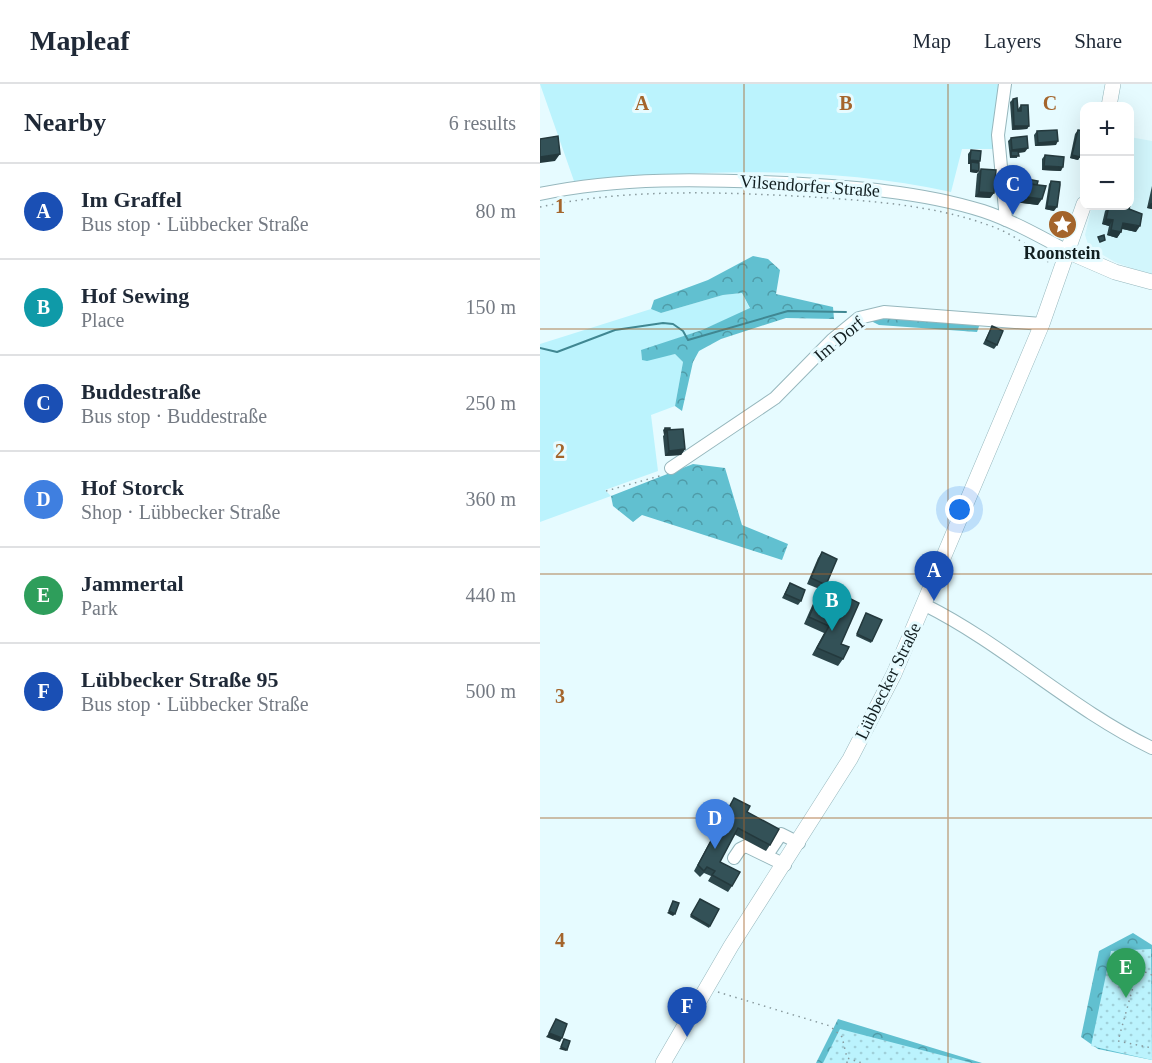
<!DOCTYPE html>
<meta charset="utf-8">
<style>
body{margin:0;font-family:"Times New Roman",serif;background:#f6f6f7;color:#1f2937}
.controls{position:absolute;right:18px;top:18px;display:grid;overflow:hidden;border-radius:12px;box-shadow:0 6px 24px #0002}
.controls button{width:54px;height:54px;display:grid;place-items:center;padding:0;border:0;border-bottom:2px solid #e0e1e3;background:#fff;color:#1f2937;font:30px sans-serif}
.you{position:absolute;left:420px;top:426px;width:21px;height:21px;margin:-15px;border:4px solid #fff;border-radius:50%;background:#1a73e8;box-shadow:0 0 0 9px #1a73e833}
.badge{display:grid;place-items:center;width:39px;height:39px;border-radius:50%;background:#ea580c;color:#fff;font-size:20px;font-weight:700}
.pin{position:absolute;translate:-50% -50px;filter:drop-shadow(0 2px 3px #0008)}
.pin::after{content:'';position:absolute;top:32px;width:21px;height:18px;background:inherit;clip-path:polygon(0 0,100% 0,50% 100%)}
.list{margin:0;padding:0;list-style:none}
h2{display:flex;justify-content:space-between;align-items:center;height:78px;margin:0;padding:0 24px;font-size:26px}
h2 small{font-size:20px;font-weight:400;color:#747a83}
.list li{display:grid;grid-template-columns:39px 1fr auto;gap:18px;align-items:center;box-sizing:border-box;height:96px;padding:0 24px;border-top:2px solid #e0e1e3}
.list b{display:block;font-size:22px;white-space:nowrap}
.list p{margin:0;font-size:20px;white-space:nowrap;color:#747a83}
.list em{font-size:20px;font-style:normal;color:#747a83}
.map{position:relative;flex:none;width:612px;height:979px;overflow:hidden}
header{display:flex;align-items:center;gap:36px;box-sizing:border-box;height:84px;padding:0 30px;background:#fff;border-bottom:2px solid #e0e1e3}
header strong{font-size:28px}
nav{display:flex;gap:33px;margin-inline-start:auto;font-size:21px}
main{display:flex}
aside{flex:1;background:#fff}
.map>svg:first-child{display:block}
</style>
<header>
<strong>Mapleaf</strong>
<nav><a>Map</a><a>Layers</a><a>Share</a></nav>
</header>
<main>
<aside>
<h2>Nearby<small>6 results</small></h2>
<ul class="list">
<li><span class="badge" style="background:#1a4fb4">A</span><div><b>Im Graffel</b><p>Bus stop · Lübbecker Straße</p></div><em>80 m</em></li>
<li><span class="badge" style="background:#0f9aa8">B</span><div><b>Hof Sewing</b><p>Place</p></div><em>150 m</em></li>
<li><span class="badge" style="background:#1a4fb4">C</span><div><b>Buddestraße</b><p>Bus stop · Buddestraße</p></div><em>250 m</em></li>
<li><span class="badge" style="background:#3f7fe0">D</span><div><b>Hof Storck</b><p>Shop · Lübbecker Straße</p></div><em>360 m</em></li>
<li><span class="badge" style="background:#2e9e5b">E</span><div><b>Jammertal</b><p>Park</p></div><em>440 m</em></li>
<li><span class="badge" style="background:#1a4fb4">F</span><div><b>Lübbecker Straße 95</b><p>Bus stop · Lübbecker Straße</p></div><em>500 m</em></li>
</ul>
</aside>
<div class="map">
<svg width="612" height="979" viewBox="0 0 612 979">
<defs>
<pattern id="forest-crowns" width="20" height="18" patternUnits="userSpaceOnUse" patternTransform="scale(1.5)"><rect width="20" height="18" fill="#61c0d0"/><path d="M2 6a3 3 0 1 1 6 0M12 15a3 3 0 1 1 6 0" fill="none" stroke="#4f9ba8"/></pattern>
<pattern id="park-dots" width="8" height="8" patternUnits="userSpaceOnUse" patternTransform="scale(1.5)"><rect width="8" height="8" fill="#bbf3fd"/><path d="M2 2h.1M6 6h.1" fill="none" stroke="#a0d0d9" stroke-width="1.8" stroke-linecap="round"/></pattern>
</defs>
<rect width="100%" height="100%" fill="#e6fbff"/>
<path fill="#d2f6fc" d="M590,53L612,57V192L575,178L549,163L545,151L552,122H590Z"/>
<g fill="#bbf3fd">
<path d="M0,0H462L456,65H422L411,108C289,81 157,86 34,97Z"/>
<path d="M202,209L210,225L162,246L101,267L102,276L135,270L143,278L135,322L111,331L118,387L65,406L71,412L0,438V260L111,225L121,229L183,211Z"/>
</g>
<g fill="url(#forest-crowns)">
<path d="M213,172L228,175L240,186L236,210L293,223L294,235L246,234L181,255L159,267L153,278L142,327L135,322L143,278L135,270L107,277L102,276L101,266L162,246L210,224L202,209L183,211L121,229L111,225L114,216L168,196Z"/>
<path d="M340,230L441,237L437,248L339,241L325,234Z"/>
<path d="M153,380L185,384L202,441L248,460L242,476L102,431L93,438L73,422L71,412Z"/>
<path d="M593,849L612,861V976L558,965L541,953L559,867Z"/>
<path d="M298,935L442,979H276Z"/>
</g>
<g fill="url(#park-dots)">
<path d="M611,865L612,976L551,962L571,867Z"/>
<path d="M300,945L432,979H283Z"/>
</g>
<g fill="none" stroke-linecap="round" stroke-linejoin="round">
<path stroke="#408792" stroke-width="2" d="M0,264L17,268L75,246L123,239L133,240L143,247L148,256L248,227L306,228"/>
<defs>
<g id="minor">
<path d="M465,0L458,51L466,136"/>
<path d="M0,110C80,93 164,95 245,99C311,103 379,107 443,127C473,137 501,153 529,168"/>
<path d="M131,384L235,314L292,256L319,234L344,228L502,240"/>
<path d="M385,521C465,561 531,625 612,664"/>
<path d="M227,771L241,750L259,759"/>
<path d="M194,774L200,765L206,762L245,781"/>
</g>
<g id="major">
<path d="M569,22L573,0"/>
<path d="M529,168L575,188L612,198"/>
<path d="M123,979L191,862L310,675L354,590L502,240L544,120"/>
</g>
</defs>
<use href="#minor" stroke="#96b7bd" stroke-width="14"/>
<use href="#major" stroke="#96b7bd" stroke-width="16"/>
<g stroke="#87989c" stroke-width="1.5" stroke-dasharray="1.5 4.5" stroke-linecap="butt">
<path d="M0,123C89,104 182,108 273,113C331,117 393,121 448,141C470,148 488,162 507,175L509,181"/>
<path d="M66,407L123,391"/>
<path d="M612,891L598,885L578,957L612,964"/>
<path d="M178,908L290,942L302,953L307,974"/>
<path d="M307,979V974L322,979"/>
</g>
<use href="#minor" stroke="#fff" stroke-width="12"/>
<use href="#major" stroke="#fff" stroke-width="15"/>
</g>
<g fill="#2c464b">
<path d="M473,15L478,25L481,21L489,42L487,45L472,46L470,18Z"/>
<path d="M538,46L540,73L538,76L530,74L535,50Z"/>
<path d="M497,47L516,61L495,62L494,51Z"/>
<path d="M471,54L485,68L478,69L477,74H470L468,57Z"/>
<path d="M431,66L439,79L437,89L430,88V80H428V70Z"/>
<path d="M505,71L521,87L502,86V75Z"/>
<path d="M441,85L454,109L450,114L435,113L437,90Z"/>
<path d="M482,94L497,101L498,121L475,118L477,105L480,98Z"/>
<path d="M511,97L514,127L505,125L509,100Z"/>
<path d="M612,102V125L607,124Z"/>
<path d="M569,122H590L589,125L596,148L582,145L581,148L577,154L567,151L569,142L562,140L565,127Z"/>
<path d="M452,242L457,261L454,265L443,260Z"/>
<path d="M125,344L130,346L145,365L141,371L125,372L123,352L124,351L123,346Z"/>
<path d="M282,468L286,501L282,506L267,500L278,474Z"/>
<path d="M250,499L261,517L258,521L242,514Z"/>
<path d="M280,508L282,531L290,535L298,519L303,511L301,560L303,575L298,582L272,571L284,549L264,540L275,515Z"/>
<path d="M325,531L332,557L331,559L316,552Z"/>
<path d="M194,714L207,728L230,761L226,767L194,750L180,778L192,802L188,808L168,797L171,792L164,789L160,793L154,787L175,748L166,743L179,720L188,725Z"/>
<path d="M160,815L179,825L169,844L150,833Z"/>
</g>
<g fill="#24393d">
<path d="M474,42H489L487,45L472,46Z"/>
<path d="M518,57L516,61L495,62L498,59Z"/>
<path d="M488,64L485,68L471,69L472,66Z"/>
<path d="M20,70L15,77L0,79V73Z"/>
<path d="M532,71L540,73L538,76L530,74Z"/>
<path d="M430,76L440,77L438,81L431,78L430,80H428Z"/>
<path d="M504,82L523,83L521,87L502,86Z"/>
<path d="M431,86L439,87L437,89L430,88Z"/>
<path d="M439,108L454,109L450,114L435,113Z"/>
<path d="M479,112L502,115L498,121L475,118Z"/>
<path d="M611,119H612V125L607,124Z"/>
<path d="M507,122L517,123L514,127L505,125Z"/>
<path d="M566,135L573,136L569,142L562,140Z"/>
<path d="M583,139L600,142L596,148L579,144Z"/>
<path d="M571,146L581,148L577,154L567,151Z"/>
<path d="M145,365L141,371L125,372L129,367Z"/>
<path d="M129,827L135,830L133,832L127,829Z"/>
<path d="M9,949L22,954L20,958L6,953Z"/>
<path d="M21,963L27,966L26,967L19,965Z"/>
</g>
<g fill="#335157" stroke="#24393d" stroke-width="1.5">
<path d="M477,14L478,27H481V21H488L489,42H474L473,15Z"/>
<path d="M517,46L518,57L498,59L497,47Z"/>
<path d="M538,46L544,47V55L540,73L532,71Z"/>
<path d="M18,52L20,70L0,73V55Z"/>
<path d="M487,52L488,64L472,66L471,54Z"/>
<path d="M431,66L441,67L440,77L430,76Z"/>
<path d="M471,67H478L479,72H471Z"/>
<path d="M505,71L524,73L523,83L504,82Z"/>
<path d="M431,78L439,79V87L431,86Z"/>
<path d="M441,85L456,86L454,109L439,108Z"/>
<path d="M482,94L498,97L497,101L482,99Z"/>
<path d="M511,97L520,98V101L517,123L507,122Z"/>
<path d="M481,99L506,102L502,115L479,112Z"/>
<path d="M590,116H591L589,125L602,130L600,142L583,139L581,148L571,146L573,136L566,135L569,122L574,123V122H590Z"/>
<path d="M564,151L565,156L560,158L558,153Z"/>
<path d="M452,242L463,247L457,261L446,256Z"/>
<path d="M125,344H130V346H127L125,349Z"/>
<path d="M143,345L145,365L129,367L127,346Z"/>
<path d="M282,468L297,475L286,501L271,494Z"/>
<path d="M250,499L265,506L261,517L245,510Z"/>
<path d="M280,508L290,512L282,531L292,535L303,511L319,519L301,560L309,563L303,575L277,564L289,542L269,533Z"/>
<path d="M326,529L342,536L332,557L317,550Z"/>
<path d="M194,714L210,722L207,728L239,745L230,761L198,744L180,778L200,788L192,802L172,791L175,787L167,783L164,787L158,781Z"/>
<path d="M179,720L188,725L176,746L168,741Z"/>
<path d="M160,815L179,825L170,842L151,831Z"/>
<path d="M133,817L139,819L135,830L129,827Z"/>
<path d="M16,935L27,940L22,954L9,949Z"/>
<path d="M24,955L30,957L27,966L21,963Z"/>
</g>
<path fill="none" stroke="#a4652c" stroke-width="1.5" stroke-opacity="0.55" d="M204,0V979M408,0V979M0,245H612M0,490H612M0,734H612"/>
<defs>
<symbol id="sight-disc" viewBox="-11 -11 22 22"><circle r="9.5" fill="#a4652c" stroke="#e6fbff"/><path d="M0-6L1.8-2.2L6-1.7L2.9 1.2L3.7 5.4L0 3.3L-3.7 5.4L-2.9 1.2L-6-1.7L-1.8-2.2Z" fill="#fff"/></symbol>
</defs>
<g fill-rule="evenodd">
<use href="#sight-disc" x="506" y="124" width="33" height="33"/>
</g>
<g text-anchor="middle" stroke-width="6" stroke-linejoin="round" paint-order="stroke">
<g font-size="18" fill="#121f21" stroke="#e6fbff">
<text transform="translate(270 102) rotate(4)" y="6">Vilsendorfer Straße</text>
<text transform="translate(299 255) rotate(-40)" y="6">Im Dorf</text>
<text transform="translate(348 597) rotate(-64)" y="6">Lübbecker Straße</text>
</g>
<g font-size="18" font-weight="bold" fill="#121f21" stroke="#e6fbff">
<text x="522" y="175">Roonstein</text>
</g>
</g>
<g font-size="20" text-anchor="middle" font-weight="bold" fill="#a4652c" stroke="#e6fbff" stroke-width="6" stroke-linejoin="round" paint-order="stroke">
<text x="102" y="26">A</text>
<text x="306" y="26">B</text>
<text x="510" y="26">C</text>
<text x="20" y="129">1</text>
<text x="20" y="374">2</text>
<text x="20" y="619">3</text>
<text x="20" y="863">4</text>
</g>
</svg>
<div class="controls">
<button>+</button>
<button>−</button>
</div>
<div class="you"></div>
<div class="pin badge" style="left:394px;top:517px;background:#1a4fb4">A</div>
<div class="pin badge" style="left:292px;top:547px;background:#0f9aa8">B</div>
<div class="pin badge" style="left:473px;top:131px;background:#1a4fb4">C</div>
<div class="pin badge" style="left:175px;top:765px;background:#3f7fe0">D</div>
<div class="pin badge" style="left:586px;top:914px;background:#2e9e5b">E</div>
<div class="pin badge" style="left:147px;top:953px;background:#1a4fb4">F</div>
</div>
</main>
